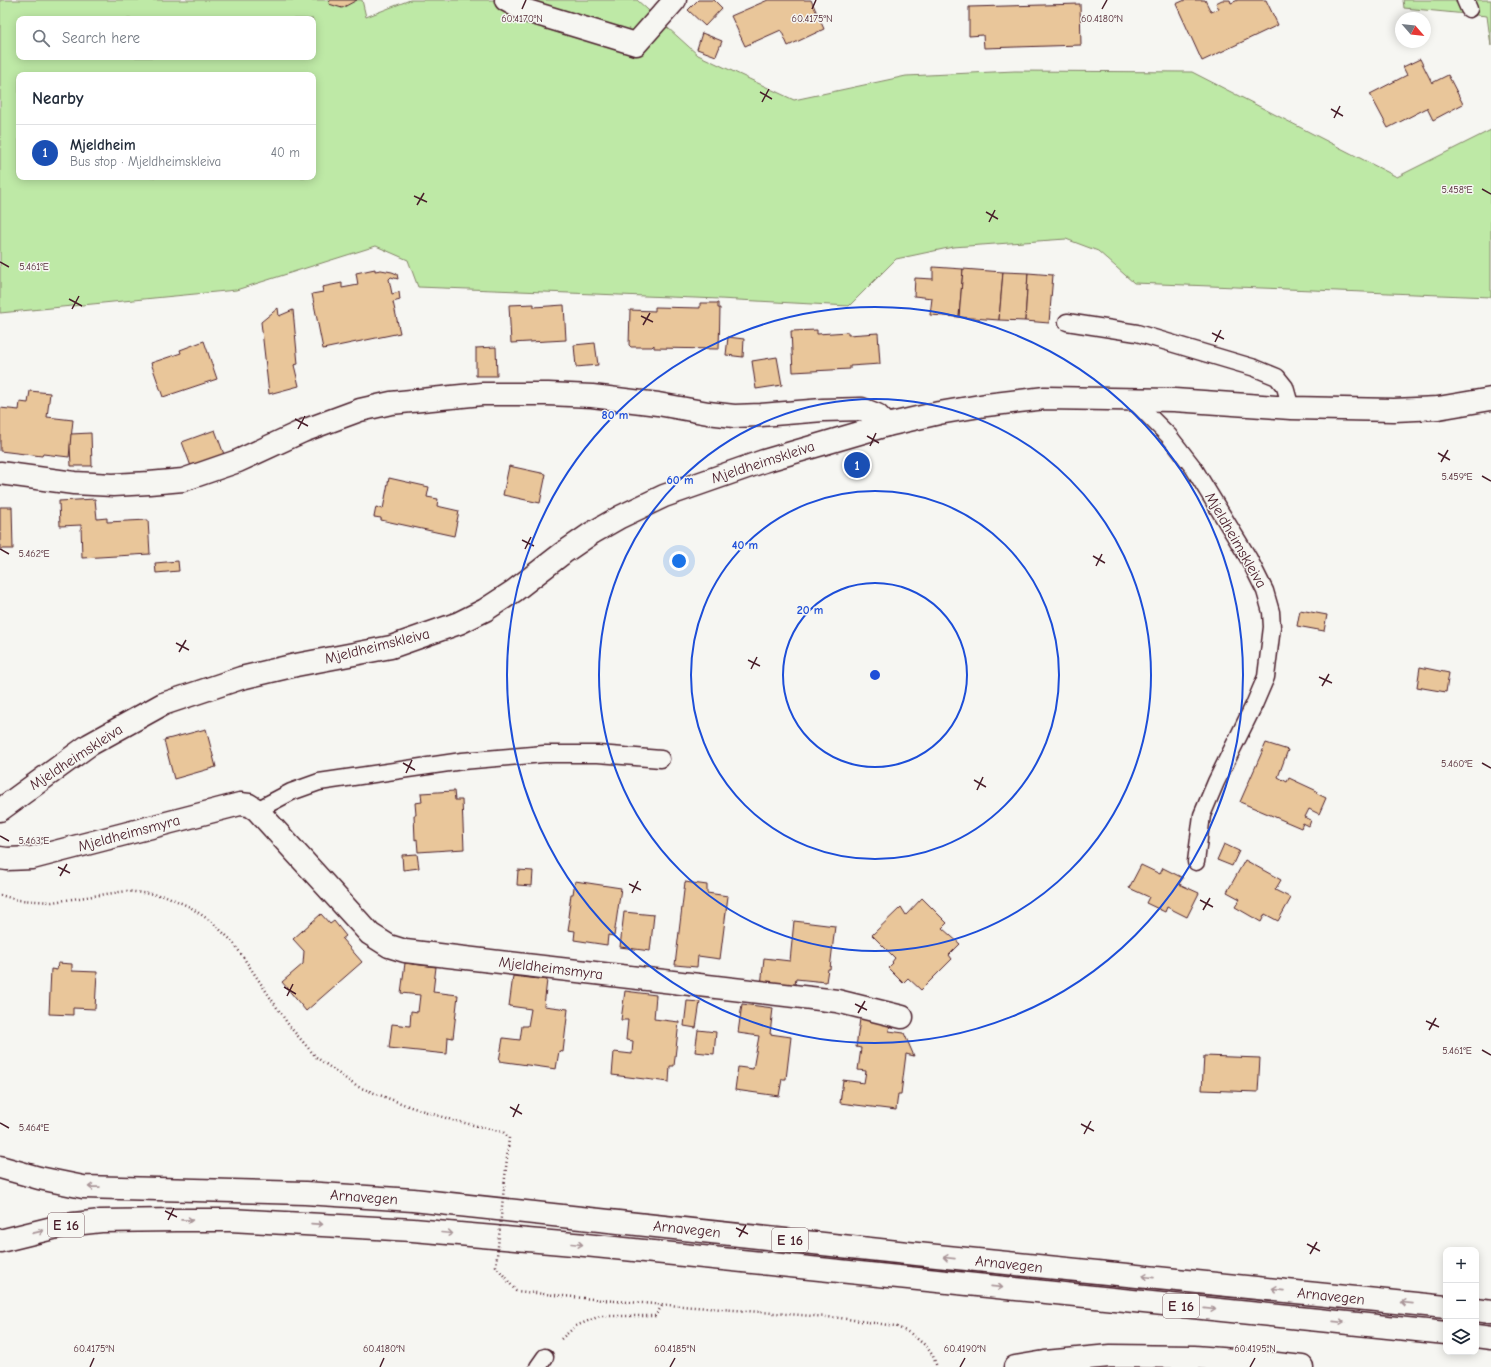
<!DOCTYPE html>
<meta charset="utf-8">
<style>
body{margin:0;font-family:"Comic Neue",sans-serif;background:#f6f6f7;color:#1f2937}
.controls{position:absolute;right:12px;bottom:12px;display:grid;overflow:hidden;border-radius:8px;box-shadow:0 2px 10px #0003}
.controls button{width:36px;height:36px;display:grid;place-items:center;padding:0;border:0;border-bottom:1px solid #e0e1e3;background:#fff;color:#1f2937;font:20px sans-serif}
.compass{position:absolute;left:1395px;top:12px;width:36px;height:36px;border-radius:50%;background:#fff;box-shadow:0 2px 10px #0003;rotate:118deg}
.you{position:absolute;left:679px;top:561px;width:14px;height:14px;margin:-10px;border:3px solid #fff;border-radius:50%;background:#1a73e8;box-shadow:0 0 0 6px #1a73e833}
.badge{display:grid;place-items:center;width:26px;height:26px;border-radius:50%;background:#d1495b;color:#fff;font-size:13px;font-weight:700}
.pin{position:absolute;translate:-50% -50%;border:2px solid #fff;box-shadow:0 1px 4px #0006}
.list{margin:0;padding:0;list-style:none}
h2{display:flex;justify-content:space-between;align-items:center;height:52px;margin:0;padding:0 16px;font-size:17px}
h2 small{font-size:13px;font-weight:400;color:#747a83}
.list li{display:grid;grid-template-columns:26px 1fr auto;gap:12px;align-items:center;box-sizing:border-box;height:56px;padding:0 16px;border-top:1px solid #e0e1e3}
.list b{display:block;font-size:15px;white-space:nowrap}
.list p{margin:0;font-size:13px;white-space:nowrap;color:#747a83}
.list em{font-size:13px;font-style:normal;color:#747a83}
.icon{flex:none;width:22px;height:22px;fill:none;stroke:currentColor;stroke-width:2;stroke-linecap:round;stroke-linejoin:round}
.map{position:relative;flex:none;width:1491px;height:1367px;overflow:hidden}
.search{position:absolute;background:#fff;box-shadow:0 2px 10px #0003;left:16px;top:16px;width:300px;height:44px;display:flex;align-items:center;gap:10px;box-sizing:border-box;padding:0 14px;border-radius:8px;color:#747a83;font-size:15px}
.panel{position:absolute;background:#fff;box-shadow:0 2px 10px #0003;left:16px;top:72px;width:300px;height:108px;border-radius:8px}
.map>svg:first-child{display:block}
</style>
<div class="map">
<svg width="1491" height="1367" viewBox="0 0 1491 1367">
<rect width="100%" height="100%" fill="#f6f6f2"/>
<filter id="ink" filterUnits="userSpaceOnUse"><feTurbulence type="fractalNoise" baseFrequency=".025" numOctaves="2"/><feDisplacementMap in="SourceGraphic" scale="8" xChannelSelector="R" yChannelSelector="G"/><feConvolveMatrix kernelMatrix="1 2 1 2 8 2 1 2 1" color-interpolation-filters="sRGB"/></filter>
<g filter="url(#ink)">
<g fill="#bee9a6" stroke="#848468" fill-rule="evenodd">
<path d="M0,0H362L366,17L410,0H637L698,55L794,100L906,76L1015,71L1192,72L1397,177L1491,130V297L1134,283L1098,251L1066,239L953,247L896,259L849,306L720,299L418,287L408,260L376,246L236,290L0,313ZM19,19H313V57H19ZM19,75H313V177H19Z"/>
<path d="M1403,0H1491V46L1487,16L1404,8Z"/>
</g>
<g fill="#e9c69a" stroke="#4a1f2b">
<path d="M330,0H357L342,8L329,4Z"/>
<path d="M698,0H714L722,8L705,26L688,10Z"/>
<path d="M768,0H811L824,29L788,46L781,30L745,46L731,16Z"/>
<path d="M1185,0H1205L1211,12L1219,9L1216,3L1222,0H1230L1231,3L1238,0H1266L1278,25L1202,61L1176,4Z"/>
<path d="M1080,4L1081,45L984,48L983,35L969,36V7Z"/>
<path d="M702,33L722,41L716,56L697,49Z"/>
<path d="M1420,59L1432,83L1448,75L1463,104L1433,120L1427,108L1388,128L1370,94L1407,75L1403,67Z"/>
<path d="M933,267L963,269L959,317L930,315L932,298L914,296L915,278L933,279Z"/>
<path d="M375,269V271L381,270L392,272L397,274L398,279L391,277L389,279L392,294L399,292L400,300L393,302L400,333L323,349L312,294L323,292L322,287L342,283V288L358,285L356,273Z"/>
<path d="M963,269L1003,272L999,320L959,317Z"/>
<path d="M1003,272L1028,273L1025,321L999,320Z"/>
<path d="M1028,273L1053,275L1049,323L1025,321Z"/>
<path d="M700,303H718V308H720L719,349L654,348V345L652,347H631L629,345L630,310L655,311V307L700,308Z"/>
<path d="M534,304V307L564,305L566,340L511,343L509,305Z"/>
<path d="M278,308L279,316L293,310L298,364L294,365L299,386L269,394L261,322Z"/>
<path d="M817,330V334L848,332V335L878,333L880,364L850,366V369L793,372L791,331Z"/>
<path d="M728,337L744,339L743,357L726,355Z"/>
<path d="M204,341L217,379L163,397L151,363L181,353L180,350Z"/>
<path d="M595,343L598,365L576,367L574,345Z"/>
<path d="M496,347L497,376H476V348Z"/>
<path d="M777,357L782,385L756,389L752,361Z"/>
<path d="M30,391L50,393L47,417L73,420L69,457L43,454L42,456L0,451V408L19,410L20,402L28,403Z"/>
<path d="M215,430L225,457L192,469L182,442Z"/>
<path d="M91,433L92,466H71L70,446L71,434Z"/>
<path d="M509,466L546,474L540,503L503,495Z"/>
<path d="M389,478L429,487L427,497L438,499L437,506L459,511L454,536L381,520V518L374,517L376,507L383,509Z"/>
<path d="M95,499L97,519L107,518V522L148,520L150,554L82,558L81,525L60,526L59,501Z"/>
<path d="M0,507H12L13,549H0Z"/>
<path d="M178,561L179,571L156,573L155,563Z"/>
<path d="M1300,610L1327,615L1324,631L1297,626Z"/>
<path d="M1420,667L1449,673L1446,692L1417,687Z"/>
<path d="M206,729L216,767L174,779L164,740Z"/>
<path d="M1266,743L1288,750L1278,777L1287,782L1289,778L1317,791L1316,793L1326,798L1319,814L1309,809L1305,817L1311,820L1309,826L1303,823L1301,828L1240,802Z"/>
<path d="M454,791L455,800H462L464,849L418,852L417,839L415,840L414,815H416L415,803L422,802L421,793Z"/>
<path d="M1224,844L1239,851L1232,866L1217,860Z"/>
<path d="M417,854L419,868L403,870L402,855Z"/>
<path d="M1245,860L1281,880L1275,890L1291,898L1278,921L1265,914L1261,922L1235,907L1240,899L1227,892Z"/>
<path d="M1141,865L1160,874L1163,868L1183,878L1179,884L1199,893L1187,917L1167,907L1165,912L1146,903L1149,897L1129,888Z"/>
<path d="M518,870L533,871L532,886L517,885Z"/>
<path d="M575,881L621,888L614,936L608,935L607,945L574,940L575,931L568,930L570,918L568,917L571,894H573Z"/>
<path d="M685,882L707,885V893L728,896L720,959L698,956L697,967L675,965Z"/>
<path d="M922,898L947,923L942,928L960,944L949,955L952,959L921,990L908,978L903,983L888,968L893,963L892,962L895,958L872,935L901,907L906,915Z"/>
<path d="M624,912L654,915L650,951L620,947Z"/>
<path d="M321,914L330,924L334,921L346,936L342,939L362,962L306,1011L282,982L303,964L304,951L293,939Z"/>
<path d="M794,921L835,926L830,969H828L826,982L796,979L794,990L761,986L764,958L790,961Z"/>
<path d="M58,963L72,964V971L97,972L95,1009L73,1008V1015L49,1014L51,969L57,970Z"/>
<path d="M405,963L436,967L433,992L458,995L453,1038L448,1037L447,1054L389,1048L392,1024L410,1026L411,1011L418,1012L420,995L401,993Z"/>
<path d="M513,976L547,980L544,1006L568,1009L563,1052L559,1051L556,1069L499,1061L503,1038L520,1040L522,1026H528L531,1009L509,1006Z"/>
<path d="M625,991L656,995L654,1019L679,1022L674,1066H670L669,1082L612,1075L614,1052L632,1054L633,1041L626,1040L628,1020H621Z"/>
<path d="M687,1001L700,1002L696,1028L684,1026Z"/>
<path d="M742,1004L773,1008L770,1034L791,1037L786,1079H782L779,1096L735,1090L738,1067L753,1069L759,1036L738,1033Z"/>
<path d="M860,1019L890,1022L889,1031L904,1033L914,1056L906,1054L901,1094H898L896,1110L840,1103L843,1080L864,1083L866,1071L858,1070L861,1048L856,1047Z"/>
<path d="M698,1030L716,1032L714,1054L695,1052Z"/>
<path d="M1204,1056L1260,1058L1258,1092L1202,1090Z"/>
</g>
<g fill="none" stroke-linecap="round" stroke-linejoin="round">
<defs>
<g id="service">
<path d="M1465,0L1469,9"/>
<path d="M1067,322L1137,333L1255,368L1277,377L1285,387L1291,408"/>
<path d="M1131,398L1169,436L1193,467L1249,559L1265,591L1271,612L1272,627L1266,677L1254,705L1216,782L1202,815L1196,862"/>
<path d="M257,810L291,792L319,782L462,761L544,754H598L661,759"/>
<path d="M538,1367L545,1357"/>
</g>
<g id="minor">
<path d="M506,0L524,10L636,44L675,0"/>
<path d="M0,473L74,483L113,485L149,483L183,480L238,461L303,431L360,410L391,403L482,394H548L592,396L658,404L708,413L734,416L761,415L823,410L862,409L877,415L887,425"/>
<path d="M0,858L7,859L32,858L240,804L249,805L257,810L370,934L389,946L405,951L837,1001L902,1017"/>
</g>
<g id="secondary">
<path d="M0,810L89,745L163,704L241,678L296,665L391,647L459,623L485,610L514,591L563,553L592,533L620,517L664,496L764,461L887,425L939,413L986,405L1045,398L1174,400L1291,408L1394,410L1438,408L1491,399"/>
<path d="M1015,1367L1045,1362L1110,1356L1194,1357L1261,1362L1302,1367"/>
</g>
<g id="trunk">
<path d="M0,1167L39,1178L83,1187L305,1193L413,1200L907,1253L1446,1307"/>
<path d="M0,1241L65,1225L101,1221L177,1220H230L413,1230L585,1245L1446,1333"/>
<path d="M1476,1310L1491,1312"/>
<path d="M1476,1336L1491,1338"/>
</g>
</defs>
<use href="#service" stroke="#4a1f2b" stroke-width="19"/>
<use href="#minor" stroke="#4a1f2b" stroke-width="25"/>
<use href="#secondary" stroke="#4a1f2b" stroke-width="25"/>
<use href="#trunk" stroke="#4a1f2b" stroke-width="25"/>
<g stroke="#4a1f2b" stroke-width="2.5" stroke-dasharray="1 3" stroke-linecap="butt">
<path d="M0,895L18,900L52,902L127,891L166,896L190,907L212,922L233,942L290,1027L316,1057L356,1086L411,1107L452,1120L503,1132L509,1138"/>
<path d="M602,1300L840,1318L895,1326L910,1333L926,1346L933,1356L937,1367"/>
<path d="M561,1339L576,1326L600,1316H655L662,1306"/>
</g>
<use href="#service" stroke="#f6f6f2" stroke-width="16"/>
<use href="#minor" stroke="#f6f6f2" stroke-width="22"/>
<use href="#secondary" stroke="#f6f6f2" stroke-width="22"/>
<use href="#trunk" stroke="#f6f6f2" stroke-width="22"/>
<path stroke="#4a1f2b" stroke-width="2.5" stroke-dasharray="1 3" stroke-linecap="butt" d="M509,1138L496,1266L516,1291L602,1300"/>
</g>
<defs><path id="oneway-shaft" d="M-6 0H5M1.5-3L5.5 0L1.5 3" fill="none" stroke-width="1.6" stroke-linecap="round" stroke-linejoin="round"/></defs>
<g stroke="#a99598">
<use href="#oneway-shaft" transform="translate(94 1187) rotate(-179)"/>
<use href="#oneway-shaft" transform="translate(187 1220) rotate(1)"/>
<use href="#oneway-shaft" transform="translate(317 1224) rotate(4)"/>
<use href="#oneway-shaft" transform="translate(38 1232) rotate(-13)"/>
<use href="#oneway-shaft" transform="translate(447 1233) rotate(5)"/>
<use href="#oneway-shaft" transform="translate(577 1244) rotate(5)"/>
<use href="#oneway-shaft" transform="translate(949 1258) rotate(-174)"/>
<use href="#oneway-shaft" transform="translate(1148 1277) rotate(-174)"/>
<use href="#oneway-shaft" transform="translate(997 1287) rotate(6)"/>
<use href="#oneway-shaft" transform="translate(1278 1290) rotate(-174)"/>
<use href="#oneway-shaft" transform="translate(1407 1303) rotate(-174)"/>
<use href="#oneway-shaft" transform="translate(1210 1309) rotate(6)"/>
<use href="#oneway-shaft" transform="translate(1339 1322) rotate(6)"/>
</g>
</g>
<path fill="none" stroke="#4a1f2b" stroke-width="1.5" d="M522,9L526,0M812,9L816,0M1102,9L1107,0M760,92L772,99M762,102L769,89M1331,109L1343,116M1334,118L1340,106M1482,189L1491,194M414,196L427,202M417,205L424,193M986,212L998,219M989,222L995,210M0,262L9,267M69,299L82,306M72,309L79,296M641,316L653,322M643,325L650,313M1212,333L1224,339M1215,342L1221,330M295,419L308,426M298,429L305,416M867,436L879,443M870,446L876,433M1438,453L1450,460M1441,462L1448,450M1482,476L1491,481M522,540L534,546M0,549L9,554M525,549L531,537M1093,556L1105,563M1096,566L1102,554M176,643L189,650M179,652L186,640M748,660L760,666M751,669L757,657M1319,677L1332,683M1322,686L1329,674M403,763L415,770M1482,763L1491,768M406,773L412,760M974,780L986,787M977,790L983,777M0,836L9,841M58,867L70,873M60,876L67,864M629,884L641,890M632,893L638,881M1200,900L1213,907M1203,910L1210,898M284,987L296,994M287,996L293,984M855,1004L867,1010M858,1013L865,1001M1426,1021L1439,1027M1429,1030L1436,1018M1482,1050L1491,1055M510,1107L522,1114M513,1117L519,1104M0,1123L9,1128M1081,1124L1094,1131M1084,1134L1091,1121M165,1211L177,1217M168,1220L174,1208M736,1228L748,1234M739,1237L746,1225M1307,1244L1320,1251M1310,1254L1317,1242M90,1367L94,1358M380,1367L384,1358M670,1367L675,1358M960,1367L965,1358M1250,1367L1255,1358"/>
<g fill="none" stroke="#1d4ed8" stroke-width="2">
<circle cx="875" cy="675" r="92"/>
<circle cx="875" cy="675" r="184"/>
<circle cx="875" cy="675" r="276"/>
<circle cx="875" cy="675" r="368"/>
</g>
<g text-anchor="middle" stroke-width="3" stroke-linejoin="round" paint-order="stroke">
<g fill="#f6f6f2" stroke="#7e6067" stroke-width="1">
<rect x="48" y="1213" width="36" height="24" rx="3"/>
<rect x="772" y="1228" width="36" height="24" rx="3"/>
<rect x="1163" y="1294" width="36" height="24" rx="3"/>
</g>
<g font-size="14" font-weight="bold" fill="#4a1f2b">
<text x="66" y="1230">E 16</text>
<text x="790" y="1245">E 16</text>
<text x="1181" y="1311">E 16</text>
</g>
<g font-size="15" fill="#4a1f2b" stroke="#f6f6f2">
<text transform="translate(763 462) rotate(-18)" y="5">Mjeldheimskleiva</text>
<text transform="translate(1236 540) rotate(60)" y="5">Mjeldheimskleiva</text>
<text transform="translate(377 646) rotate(-14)" y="5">Mjeldheimskleiva</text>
<text transform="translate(76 757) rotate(-33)" y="5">Mjeldheimskleiva</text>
<text transform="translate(129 833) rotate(-15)" y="5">Mjeldheimsmyra</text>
<text transform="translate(551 968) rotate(7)" y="5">Mjeldheimsmyra</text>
<text transform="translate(364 1197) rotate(4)" y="5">Arnavegen</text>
<text transform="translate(687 1229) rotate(6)" y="5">Arnavegen</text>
<text transform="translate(1009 1264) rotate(6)" y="5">Arnavegen</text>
<text transform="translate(1331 1296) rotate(6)" y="5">Arnavegen</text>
</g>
</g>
<g font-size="10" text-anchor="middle" fill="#4a1f2b" stroke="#f6f6f2" stroke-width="3" stroke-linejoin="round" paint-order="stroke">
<text x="522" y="22">60.4170°N</text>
<text x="812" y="22">60.4175°N</text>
<text x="1102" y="22">60.4180°N</text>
<text x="1457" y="193">5.458°E</text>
<text x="34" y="270">5.461°E</text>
<text x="1457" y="480">5.459°E</text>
<text x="34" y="557">5.462°E</text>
<text x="1457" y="767">5.460°E</text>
<text x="34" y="844">5.463°E</text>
<text x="1457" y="1054">5.461°E</text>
<text x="34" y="1131">5.464°E</text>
<text x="94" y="1352">60.4175°N</text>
<text x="384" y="1352">60.4180°N</text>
<text x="675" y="1352">60.4185°N</text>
<text x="965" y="1352">60.4190°N</text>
<text x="1255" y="1352">60.4195°N</text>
</g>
<circle cx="875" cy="675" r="6" fill="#1d4ed8" stroke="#f6f6f2" stroke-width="2"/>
<g font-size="12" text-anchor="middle" font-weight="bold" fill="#1d4ed8" stroke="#f6f6f2" stroke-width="3" stroke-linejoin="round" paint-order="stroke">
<text x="615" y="419">80 m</text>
<text x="680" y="484">60 m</text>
<text x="745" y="549">40 m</text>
<text x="810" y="614">20 m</text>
</g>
</svg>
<div class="controls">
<button>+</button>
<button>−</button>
<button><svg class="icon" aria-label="layers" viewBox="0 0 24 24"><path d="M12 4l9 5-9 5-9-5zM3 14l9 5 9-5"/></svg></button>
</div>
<svg class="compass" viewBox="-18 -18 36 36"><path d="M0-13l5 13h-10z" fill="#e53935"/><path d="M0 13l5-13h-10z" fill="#747a83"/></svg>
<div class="you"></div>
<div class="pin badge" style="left:857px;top:465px;background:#1a4fb4">1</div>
<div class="search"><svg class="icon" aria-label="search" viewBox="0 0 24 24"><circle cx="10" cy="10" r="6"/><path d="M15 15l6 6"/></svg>Search here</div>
<section class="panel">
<h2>Nearby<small></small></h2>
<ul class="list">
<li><span class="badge" style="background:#1a4fb4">1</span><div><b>Mjeldheim</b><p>Bus stop · Mjeldheimskleiva</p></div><em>40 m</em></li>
</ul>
</section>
</div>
